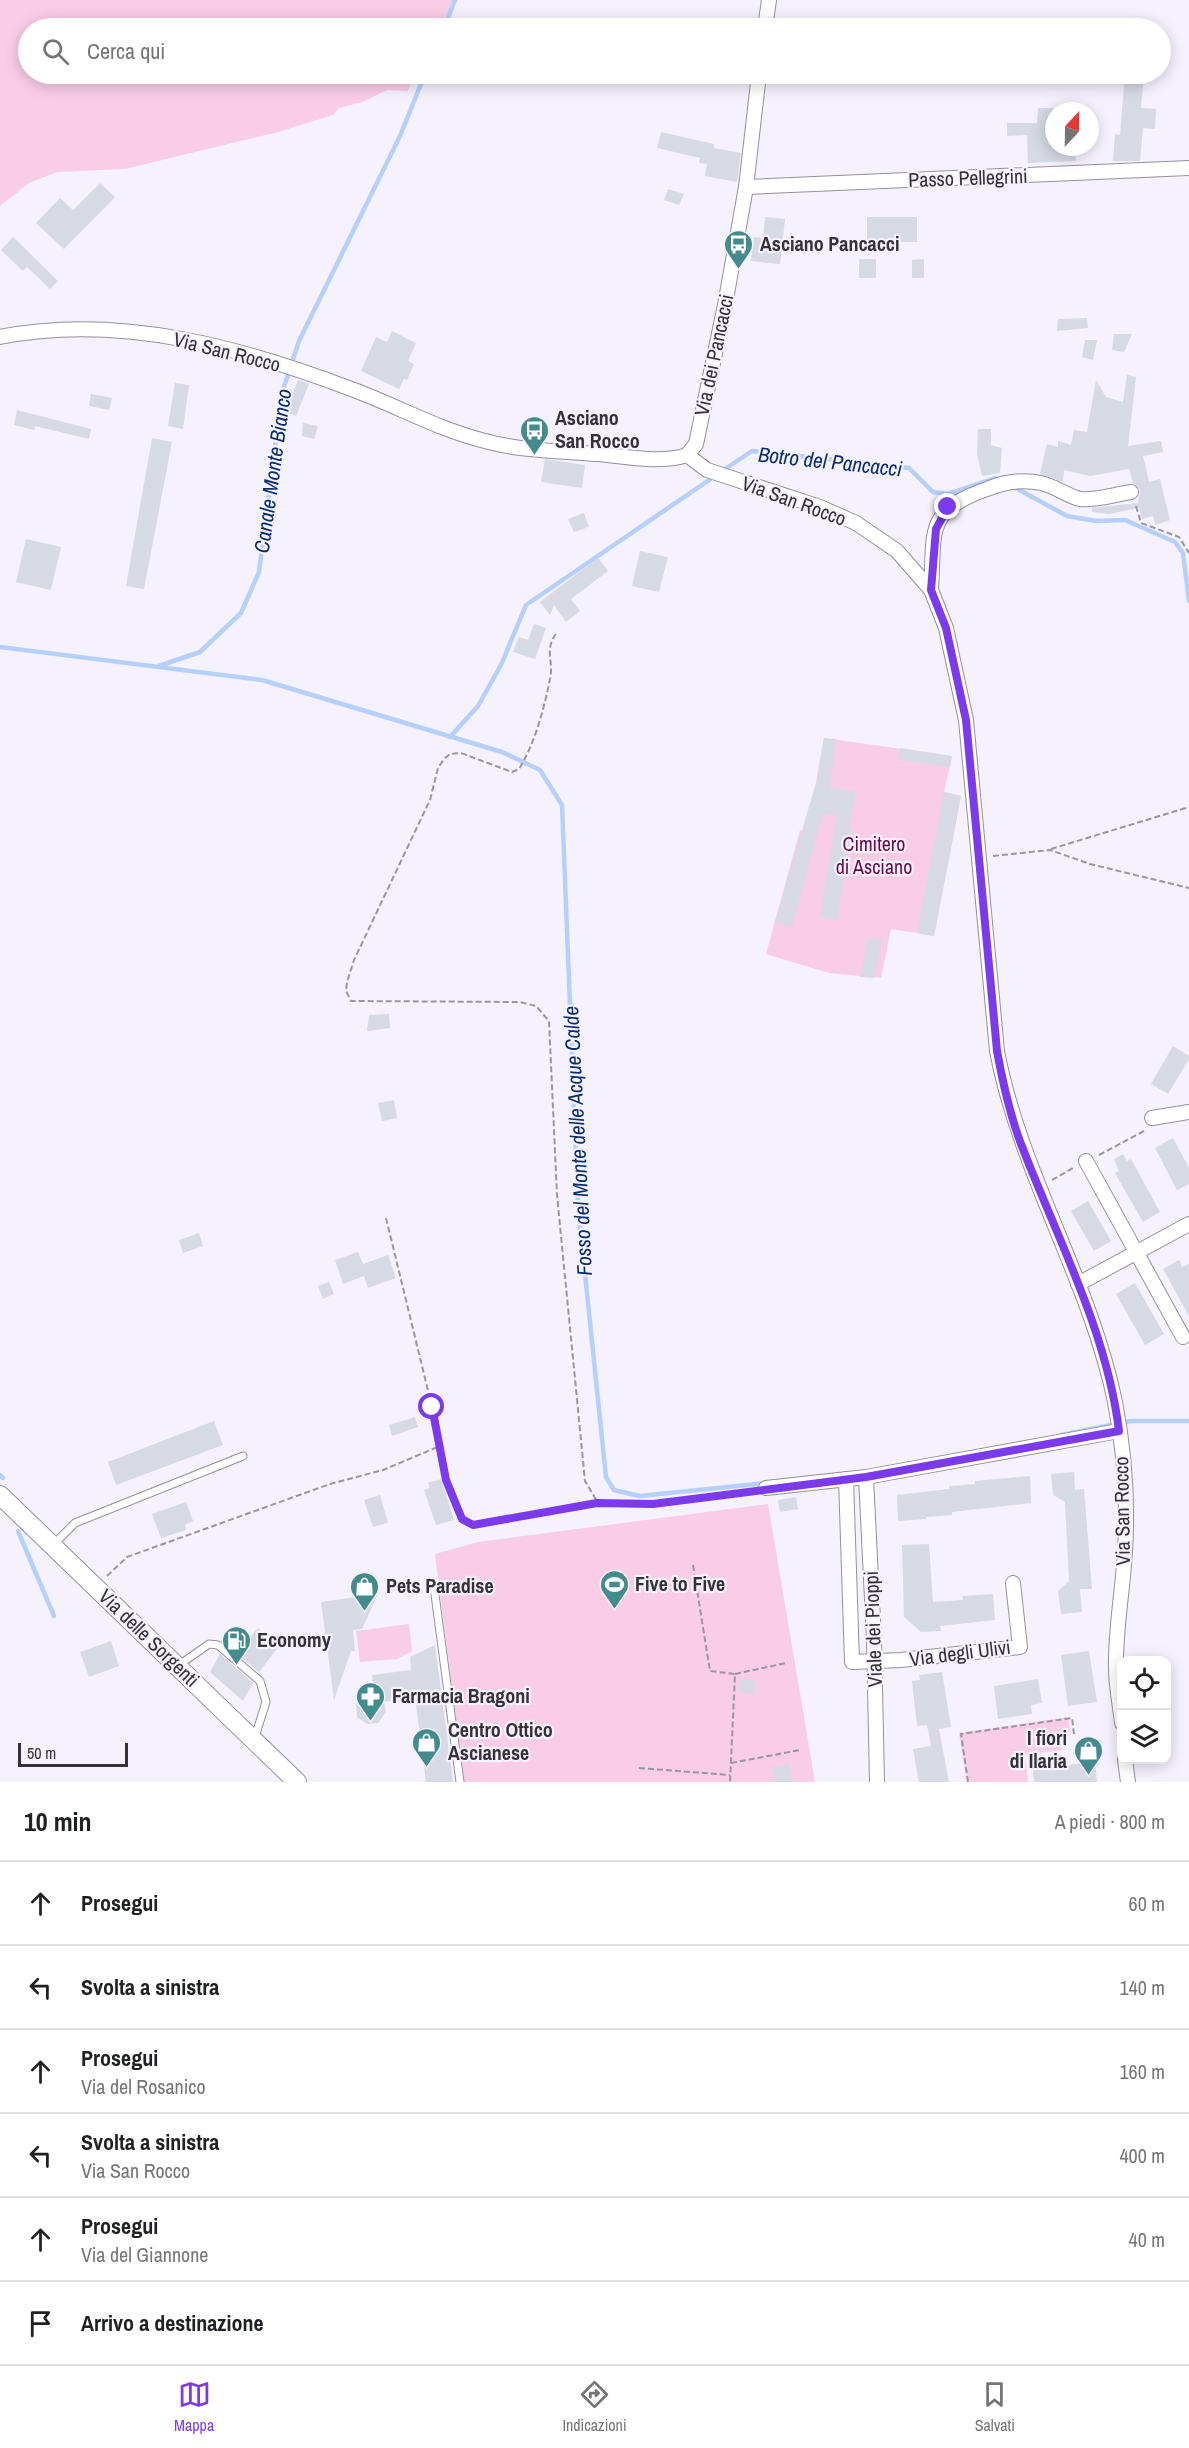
<!DOCTYPE html>
<html lang="it">
<meta charset="utf-8">
<style>
body{margin:0;font-family:"Archivo Narrow",sans-serif;background:#f6f6f6;color:#202124}
.controls{position:absolute;right:18px;bottom:18px;display:grid;overflow:hidden;border-radius:12px;box-shadow:0 3px 15px #0003}
.controls button{width:54px;height:54px;display:grid;place-items:center;padding:0;border:0;border-bottom:2px solid #e0e0e0;background:#fff;color:#202124;font:30px sans-serif}
.compass{position:absolute;left:1045px;top:102px;width:54px;height:54px;border-radius:50%;background:#fff;box-shadow:0 3px 15px #0003;rotate:22deg}
.scale{position:absolute;left:18px;bottom:15px;width:110px;box-sizing:border-box;padding-left:6px;border:3px solid #343237;border-top:0;font-size:16px;line-height:21px;white-space:nowrap;color:#343237;-webkit-text-stroke:4px #f5f1fd;paint-order:stroke}
.stop{position:absolute;width:18px;height:18px;margin:-14px;border:4px solid #7c3aed;border-radius:50%;background:#fff}
.stop.end{background:#7c3aed;border-color:#fff;box-shadow:0 2px 6px #0008}
.list{margin:0;padding:0;list-style:none}
h2{display:flex;justify-content:space-between;align-items:center;height:78px;margin:0;padding:0 24px;font-size:26px}
h2 small{font-size:20px;font-weight:400;color:#757577}
.list li{display:grid;grid-template-columns:39px 1fr auto;gap:18px;align-items:center;box-sizing:border-box;height:84px;padding:0 24px;border-top:2px solid #e0e0e0}
.list b{display:block;font-size:22px;white-space:nowrap}
.list p{margin:0;font-size:20px;white-space:nowrap;color:#757577}
.list em{font-size:20px;font-style:normal;color:#757577}
.icon{flex:none;width:33px;height:33px;fill:none;stroke:currentColor;stroke-width:2;stroke-linecap:round;stroke-linejoin:round}
.map{position:relative;flex:none;width:1189px;height:1782px;overflow:hidden}
.search{position:absolute;background:#fff;box-shadow:0 3px 15px #0003;left:18px;right:18px;top:18px;height:66px;display:flex;align-items:center;gap:15px;box-sizing:border-box;padding:0 21px;border-radius:33px;color:#757577;font-size:22px}
.sheet{height:582px;background:#fff}
nav{display:flex;justify-content:space-around;align-items:center;box-sizing:border-box;height:84px;border-top:2px solid #e0e0e0;background:#fff;font-size:16px;color:#757577}
nav a{display:grid;justify-items:center;gap:3px}
nav .on{color:#7c3aed}
.map>svg:first-child{display:block}
</style>
<div class="map">
<svg width="1189" height="1782" viewBox="0 0 1189 1782">
<rect width="100%" height="100%" fill="#f5f1fd"/>
<g fill="#f9cde6">
<path d="M0,0H458L437,28H28V74H415L408,91L387,90L362,102L339,108L333,115L278,132L125,169L57,172L29,183L0,206Z"/>
<path d="M824,738L952,756L944,792L961,796L934,936L891,929L881,978L829,973L766,954L800,830L803,831L816,783Z"/>
<path d="M768,1504L815,1782H464L435,1554L478,1542Z"/>
<path d="M409,1624L412,1651L397,1659L360,1662L356,1631Z"/>
<path d="M1068,1717L1070,1731L1059,1733L1062,1750L1025,1755L1028,1782H967L959,1733Z"/>
</g>
<g fill="none" stroke-linecap="round" stroke-linejoin="round">
<g stroke="#b5d0fb" stroke-width="4.5">
<path d="M444,28L455,0"/>
<path d="M722,471L752,451L909,468L933,492L948,494L996,478L1002,481"/>
<path d="M1012,486L1067,516L1096,521L1125,520L1175,542L1183,553L1189,601"/>
<path d="M0,647L262,680L502,752L540,770L562,805L578,1206L606,1477L614,1490L640,1496L766,1483"/>
<path d="M159,666L200,652L241,613L259,572L282,393L299,341L400,136L425,74"/>
<path d="M450,737L478,706L501,665L526,605L715,476"/>
<path d="M1061,1435L1131,1421H1189"/>
<path d="M0,1475L3,1478"/>
<path d="M18,1531L54,1616"/>
</g>
</g>
<g fill="#d7d9e4">
<path d="M1125,74H1144L1141,108L1156,109L1155,129L1143,128L1140,161H1113L1115,134L1120,135Z"/>
<path d="M1038,108H1054V147H1075L1076,161L1028,163L1027,135L1007,136V123H1037Z"/>
<path d="M661,132L714,144V148L741,153L737,182L705,176L707,164L699,163L700,158L657,148Z"/>
<path d="M100,183L115,197L64,249L36,223L60,198L73,210Z"/>
<path d="M668,189L684,194L679,205L664,200Z"/>
<path d="M765,217L785,219L780,264L751,261L754,237L763,238Z"/>
<rect x="867" y="217" width="50" height="25"/>
<path d="M13,237L58,281L50,289L27,267L23,271L1,250Z"/>
<rect x="859" y="259" width="17" height="19"/>
<path d="M924,259V278H912V260Z"/>
<path d="M1087,318L1088,328L1057,331L1058,319Z"/>
<path d="M392,331L416,343L408,361L414,364L407,380L404,379L399,389L361,371L376,337L387,342Z"/>
<path d="M1114,334H1132L1124,352L1112,350Z"/>
<path d="M1085,340H1097L1093,360L1082,357Z"/>
<path d="M1127,375L1136,377L1128,446L1161,441L1163,452L1143,456L1149,482L1160,479L1170,520L1155,525L1153,516L1142,519L1139,508L1109,514L1092,512V508L1138,503L1140,490L1133,483L1129,469L1090,476L1064,470L1063,482L1040,474L1047,444L1058,447V441L1071,445L1074,430L1087,432L1096,380L1106,397L1123,402Z"/>
<path d="M298,380L309,384L296,416L285,412Z"/>
<path d="M175,383L189,385L183,429L168,426Z"/>
<path d="M91,394L112,398L109,410L89,406Z"/>
<path d="M17,410L91,429L89,439L35,426L34,430L14,425Z"/>
<path d="M303,423L318,426L314,439L302,436Z"/>
<path d="M978,429H991V445L1002,448L1000,473L982,476L977,454Z"/>
<path d="M152,438L172,442L144,589L126,586Z"/>
<path d="M545,459L585,465L582,488L541,482Z"/>
<path d="M584,513L589,527L574,532L568,519Z"/>
<path d="M26,539L61,547L51,590L16,582Z"/>
<path d="M640,551L668,557L659,592L632,586Z"/>
<path d="M598,558L608,571L571,599L580,611L566,622L554,605L550,615L540,602Z"/>
<path d="M534,624L546,628L535,659L513,652L519,637L528,640Z"/>
<path d="M824,738L836,739L830,788L856,791L849,827L852,828L837,921L820,917L837,816L823,813L792,927L775,922L816,783Z"/>
<path d="M900,748L952,756L950,767L898,760Z"/>
<path d="M944,792L961,796L934,936L917,933Z"/>
<path d="M868,938L882,940L874,978L860,977Z"/>
<path d="M389,1014L390,1028L367,1031L369,1015Z"/>
<path d="M1173,1046L1189,1056V1059L1168,1094L1151,1084Z"/>
<path d="M394,1100L397,1118L382,1121L378,1103Z"/>
<path d="M1173,1138L1189,1168V1184L1177,1190L1155,1148Z"/>
<path d="M1123,1154L1127,1161L1131,1159L1160,1212L1143,1222L1115,1173L1119,1171L1114,1159Z"/>
<path d="M1088,1201L1111,1241L1094,1251L1071,1211Z"/>
<path d="M199,1233L203,1246L183,1253L179,1240Z"/>
<path d="M358,1252L363,1264L388,1255L396,1278L368,1288L364,1276L343,1284L335,1260Z"/>
<path d="M1179,1260L1182,1267L1189,1264V1316L1163,1269Z"/>
<path d="M329,1282L334,1294L323,1299L318,1286Z"/>
<path d="M1135,1283L1164,1334L1145,1345L1116,1294Z"/>
<path d="M415,1417L418,1427L392,1436L389,1425Z"/>
<path d="M214,1421L223,1445L116,1485L108,1462Z"/>
<path d="M1074,1472L1075,1490L1084,1489L1092,1589H1080L1082,1612L1061,1614L1058,1591L1069,1581L1065,1502L1053,1495L1051,1474Z"/>
<path d="M1030,1476L1031,1503L952,1512V1515L926,1517V1519L898,1521L897,1495L949,1489V1486L975,1484V1481Z"/>
<path d="M441,1479L454,1520L436,1525L424,1490L430,1488L428,1483Z"/>
<path d="M380,1495L388,1523L373,1527L364,1500Z"/>
<path d="M796,1497L798,1509L780,1512L778,1500Z"/>
<path d="M186,1502L193,1521L185,1525L186,1530L161,1538L152,1514Z"/>
<path d="M929,1544L933,1602L963,1600L962,1596L993,1594L995,1620L940,1626L941,1631L921,1632L904,1617L902,1545Z"/>
<path d="M378,1594L362,1629L353,1630L355,1651H351L334,1700L321,1602Z"/>
<path d="M258,1628L279,1646L259,1672L236,1653Z"/>
<path d="M111,1641L119,1666L89,1677L80,1652Z"/>
<path d="M435,1645L453,1782H426L415,1697L384,1702L386,1712L378,1723L367,1724L357,1717L356,1705L363,1695L374,1693L372,1675L411,1670L410,1657Z"/>
<path d="M1089,1651L1097,1702L1068,1706L1061,1655Z"/>
<path d="M220,1654L253,1683L243,1701L210,1672Z"/>
<path d="M942,1672L951,1727L939,1729L949,1782H919L913,1749L931,1746L927,1725L917,1726L912,1681L920,1680L919,1675Z"/>
<path d="M740,1679L755,1680L754,1694L739,1692Z"/>
<path d="M1038,1679L1042,1703L1031,1705L1032,1714L998,1719L994,1686Z"/>
<path d="M1067,1759V1765L1095,1762L1097,1782H1034L1032,1762Z"/>
<path d="M789,1764L792,1782H775L772,1767Z"/>
</g>
<g fill="none" stroke-linecap="round" stroke-linejoin="round">
<defs>
<g id="service">
<path d="M54,1544L75,1523L243,1456"/>
<path d="M434,1587L460,1782"/>
<path d="M179,1665L209,1644L218,1645L260,1681L266,1702L255,1737"/>
</g>
<g id="minor">
<path d="M765,28L769,0"/>
<path d="M746,187L1189,168"/>
<path d="M0,337C119,313 244,348 354,390C397,406 440,430 485,441C521,451 560,451 597,454C625,456 661,464 687,455L696,444L725,305L746,187L759,74"/>
<path d="M687,455L707,470L820,507L856,523L897,551L931,590L946,628L966,720L997,1051C1020,1173 1090,1280 1115,1402C1124,1449 1128,1503 1125,1551C1123,1590 1115,1630 1116,1668C1116,1686 1120,1705 1122,1723"/>
<path d="M931,590C935,531 924,511 987,489C1004,482 1023,479 1041,483C1055,486 1067,496 1080,499C1095,501 1116,494 1131,492"/>
<path d="M1152,1118L1189,1112"/>
<path d="M1086,1161L1183,1337"/>
<path d="M1078,1284L1189,1224"/>
<path d="M866,1477L874,1640L877,1782"/>
<path d="M846,1479L852,1662L901,1660L1020,1647L1013,1583"/>
<path d="M766,1488L866,1477L1119,1431"/>
<path d="M1125,1760L1128,1782"/>
</g>
<path id="secondary" d="M0,1495L297,1782"/>
</defs>
<use href="#service" stroke="#94909b" stroke-width="9"/>
<use href="#minor" stroke="#94909b" stroke-width="16"/>
<use href="#secondary" stroke="#94909b" stroke-width="20"/>
<g stroke="#99969e" stroke-width="2" stroke-dasharray="6 3" stroke-linecap="butt">
<path d="M1136,506L1141,523L1179,537L1189,553"/>
<path d="M556,634C544,649 554,662 550,679C544,709 535,743 519,769L512,772L461,753L450,754L444,759L438,768L430,800L354,960L347,982L346,991L351,1001L520,1002L536,1006L549,1021L557,1195L585,1481L598,1503"/>
<path d="M1051,849L1189,807"/>
<path d="M993,856L1050,850L1090,864L1189,888"/>
<path d="M1099,1155L1144,1131"/>
<path d="M1052,1180L1073,1168"/>
<path d="M386,1218L432,1407L446,1480L462,1519L473,1525L598,1503L653,1504L752,1490"/>
<path d="M693,1565L710,1671L735,1674L730,1782"/>
<path d="M107,1576L127,1557L330,1484L383,1470L440,1446"/>
<path d="M735,1674L786,1663"/>
<path d="M731,1763L800,1750"/>
<path d="M639,1768L730,1775"/>
<path d="M968,1782L961,1734L1072,1718L1074,1734"/>
</g>
<use href="#service" stroke="#fff" stroke-width="7"/>
<use href="#minor" stroke="#fff" stroke-width="14"/>
<use href="#secondary" stroke="#fff" stroke-width="18"/>
</g>
<g fill="none" stroke-linecap="round" stroke-linejoin="round">
<path stroke="#7c3aed" stroke-width="8" d="M432,1407L446,1480L462,1519L473,1525L597,1503L653,1504L866,1477L1119,1431C1107,1332 1058,1240 1023,1149C1010,1117 1003,1084 997,1051L966,720L946,628L931,590L936,529L948,507"/>
</g>
<defs>
<symbol id="bus-pin" viewBox="-11 -11 22 30"><path d="M0 17L-7.5 6A9.5 9.5 0 1 1 7.5 6Z" fill="#438b8c" stroke="#f5f1fd"/><path d="M-5-6H5V4H4V6H2V4H-2V6H-4V4H-5ZM-3.5-4V0h7V-4ZM-3.5 1.2v1.5H-2V1.2ZM2 1.2v1.5H3.5V1.2Z" fill="#fff"/></symbol>
<symbol id="stadium-pin" viewBox="-11 -11 22 30"><path d="M0 17L-7.5 6A9.5 9.5 0 1 1 7.5 6Z" fill="#438b8c" stroke="#f5f1fd"/><path d="M0-5a6.5 5 0 1 0 0 10a6.5 5 0 1 0 0-10ZM-3.5-1.8h7v3.6h-7Z" fill="#fff"/></symbol>
<symbol id="shop-pin" viewBox="-11 -11 22 30"><path d="M0 17L-7.5 6A9.5 9.5 0 1 1 7.5 6Z" fill="#438b8c" stroke="#f5f1fd"/><path d="M-5-2.5h2.3a2.7 3.5 0 0 1 5.4 0H5L5.5 6h-11ZM-1.5-2.5h3a1.5 2.3 0 0 0-3 0Z" fill="#fff"/></symbol>
<symbol id="fuel-pin" viewBox="-11 -11 22 30"><path d="M0 17L-7.5 6A9.5 9.5 0 1 1 7.5 6Z" fill="#438b8c" stroke="#f5f1fd"/><path d="M-5.5-6h7V0h2V4h1.3V-2.5L3-4.5l.8-.8L6-3V5H2.5V1h-1V6h-7ZM-4.2-4.7v3.2H.2V-4.7Z" fill="#fff"/></symbol>
<symbol id="pharmacy-pin" viewBox="-11 -11 22 30"><path d="M0 17L-7.5 6A9.5 9.5 0 1 1 7.5 6Z" fill="#438b8c" stroke="#f5f1fd"/><path d="M-2-6h4v4h4v4h-4v4h-4v-4h-4v-4h4Z" fill="#fff"/></symbol>
</defs>
<g fill-rule="evenodd">
<use href="#bus-pin" x="722" y="228" width="33" height="45"/>
<use href="#bus-pin" x="518" y="414" width="33" height="45"/>
<use href="#stadium-pin" x="598" y="1568" width="33" height="45"/>
<use href="#shop-pin" x="348" y="1570" width="33" height="45"/>
<use href="#fuel-pin" x="220" y="1624" width="33" height="45"/>
<use href="#pharmacy-pin" x="354" y="1680" width="33" height="45"/>
<use href="#shop-pin" x="410" y="1726" width="33" height="45"/>
<use href="#shop-pin" x="1072" y="1734" width="33" height="45"/>
</g>
<g text-anchor="middle" stroke-width="4.5" stroke-linejoin="round" paint-order="stroke">
<g font-size="20" fill="#343237" stroke="#f5f1fd">
<text transform="translate(968 178) rotate(-2)" y="7">Passo Pellegrini</text>
<text transform="translate(227 352) rotate(14)" y="7">Via San Rocco</text>
<text transform="translate(714 355) rotate(-78)" y="7">Via dei Pancacci</text>
<text transform="translate(794 501) rotate(20)" y="7">Via San Rocco</text>
<text transform="translate(1122 1511) rotate(-91)" y="7">Via San Rocco</text>
<text transform="translate(873 1629) rotate(-92)" y="7">Viale dei Pioppi</text>
<text transform="translate(149 1638) rotate(44)" y="7">Via delle Sorgenti</text>
<text transform="translate(960 1653) rotate(-7)" y="7">Via degli Ulivi</text>
</g>
<g font-size="20" font-weight="bold" fill="#343237" stroke="#f5f1fd" text-anchor="start">
<text x="760" y="251">Asciano Pancacci</text>
<text x="555" y="425">Asciano<tspan x="555" dy="23">San Rocco</tspan></text>
<text x="635" y="1591">Five to Five</text>
<text x="386" y="1593">Pets Paradise</text>
<text x="257" y="1647">Economy</text>
<text x="392" y="1703">Farmacia Bragoni</text>
<text x="448" y="1737">Centro Ottico<tspan x="448" dy="23">Ascianese</tspan></text>
<text x="1067" y="1745" text-anchor="end">I fiori<tspan x="1067" dy="23">di Ilaria</tspan></text>
</g>
<g font-size="20" fill="#68084d" stroke="#f5f1fd">
<text x="874" y="851">Cimitero<tspan x="874" dy="23">di Asciano</tspan></text>
</g>
<g font-size="21" font-style="italic" fill="#072e6b" stroke="#f5f1fd">
<text transform="translate(830 462) rotate(6)" y="7">Botro del Pancacci</text>
<text transform="translate(273 471) rotate(-82)" y="7">Canale Monte Bianco</text>
<text transform="translate(578 1141) rotate(-93)" y="7">Fosso del Monte delle Acque Calde</text>
</g>
</g>
</svg>
<div class="controls">
<button><svg class="icon" aria-label="locate" viewBox="0 0 24 24"><circle cx="12" cy="12" r="6"/><path d="M12 2v4M12 18v4M2 12h4M18 12h4"/></svg></button>
<button><svg class="icon" aria-label="layers" viewBox="0 0 24 24"><path d="M12 4l9 5-9 5-9-5zM3 14l9 5 9-5"/></svg></button>
</div>
<svg class="compass" viewBox="-18 -18 36 36"><path d="M0-13l5 13h-10z" fill="#e53935"/><path d="M0 13l5-13h-10z" fill="#757577"/></svg>
<div class="scale">50 m</div>
<div class="stop" style="left:432px;top:1407px"></div>
<div class="stop end" style="left:948px;top:507px"></div>
<div class="search"><svg class="icon" aria-label="search" viewBox="0 0 24 24"><circle cx="10" cy="10" r="6"/><path d="M15 15l6 6"/></svg>Cerca qui</div>
</div>
<section class="sheet">
<h2>10 min<small>A piedi · 800 m</small></h2>
<ul class="list">
<li><svg class="icon" aria-label="ahead" viewBox="0 0 24 24"><path d="M12 20V5M6 11l6-6 6 6"/></svg><div><b>Prosegui</b></div><em>60 m</em></li>
<li><svg class="icon" aria-label="left" viewBox="0 0 24 24"><path d="M17 20v-9H6M10 6l-5 5 5 5"/></svg><div><b>Svolta a sinistra</b></div><em>140 m</em></li>
<li><svg class="icon" aria-label="ahead" viewBox="0 0 24 24"><path d="M12 20V5M6 11l6-6 6 6"/></svg><div><b>Prosegui</b><p>Via del Rosanico</p></div><em>160 m</em></li>
<li><svg class="icon" aria-label="left" viewBox="0 0 24 24"><path d="M17 20v-9H6M10 6l-5 5 5 5"/></svg><div><b>Svolta a sinistra</b><p>Via San Rocco</p></div><em>400 m</em></li>
<li><svg class="icon" aria-label="ahead" viewBox="0 0 24 24"><path d="M12 20V5M6 11l6-6 6 6"/></svg><div><b>Prosegui</b><p>Via del Giannone</p></div><em>40 m</em></li>
<li><svg class="icon" aria-label="arrive" viewBox="0 0 24 24"><path d="M6 21V4h12l-3 4 3 4H6"/></svg><div><b>Arrivo a destinazione</b></div></li>
</ul>
</section>
<nav>
<a class="on"><svg class="icon" aria-label="map" viewBox="0 0 24 24"><path d="M3 6l6-2 6 2 6-2v14l-6 2-6-2-6 2zM9 4v14M15 6v14"/></svg>Mappa</a>
<a><svg class="icon" aria-label="directions" viewBox="0 0 24 24"><path d="M12 3l9 9-9 9-9-9zM9 14v-3h6M13 9l2 2-2 2"/></svg>Indicazioni</a>
<a><svg class="icon" aria-label="saved" viewBox="0 0 24 24"><path d="M7 4h10v16l-5-4-5 4z"/></svg>Salvati</a>
</nav>
